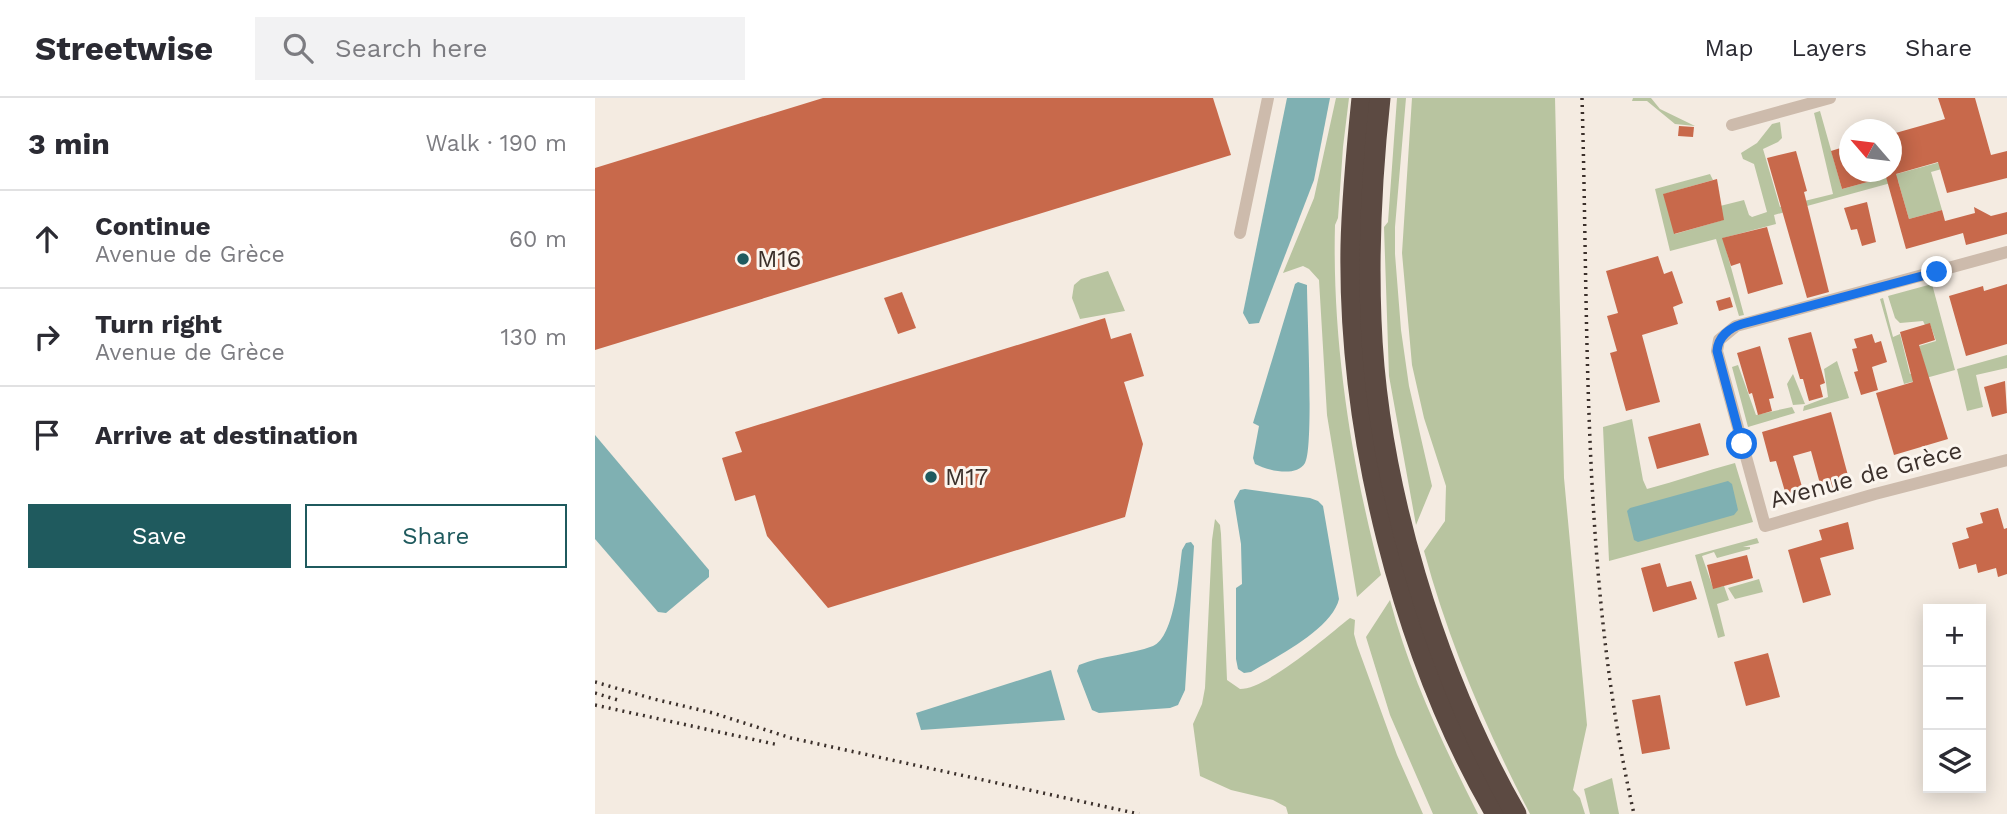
<!DOCTYPE html>
<meta charset="utf-8">
<style>
body{margin:0;font-family:"Work Sans",sans-serif;background:#f2f2f3;color:#2b2b33}
.controls{position:absolute;right:21px;bottom:21px;display:grid;overflow:hidden;border-radius:0px;box-shadow:0 4px 18px #0003}
.controls button{width:63px;height:63px;display:grid;place-items:center;padding:0;border:0;border-bottom:2px solid #e1e1e2;background:#fff;color:#2b2b33;font:35px sans-serif}
.compass{position:absolute;left:1244px;top:21px;width:63px;height:63px;border-radius:50%;background:#fff;box-shadow:0 4px 18px #0003;rotate:298deg}
.stop{position:absolute;width:21px;height:21px;margin:-16px;border:5px solid #1a73e8;border-radius:50%;background:#fff}
.stop.end{background:#1a73e8;border-color:#fff;box-shadow:0 2px 7px #0008}
.list{margin:0;padding:0;list-style:none}
h2{display:flex;justify-content:space-between;align-items:center;height:91px;margin:0;padding:0 28px;font-size:30px}
h2 small{font-size:23px;font-weight:400;color:#7c7c81}
.list li{display:grid;grid-template-columns:46px 1fr auto;gap:21px;align-items:center;box-sizing:border-box;height:98px;padding:0 28px;border-top:2px solid #e1e1e2}
.list b{display:block;font-size:26px;white-space:nowrap}
.list p{margin:0;font-size:23px;white-space:nowrap;color:#7c7c81}
.list em{font-size:23px;font-style:normal;color:#7c7c81}
.actions{display:flex;gap:14px;padding:21px 28px}
.actions a{flex:1;padding:16px 0;border:2px solid #1f5a5e;border-radius:0px;text-align:center;font-size:24px;color:#1f5a5e}
.actions .main{background:#1f5a5e;color:#fff}
.icon{flex:none;width:38px;height:38px;fill:none;stroke:currentColor;stroke-width:2;stroke-linecap:round;stroke-linejoin:round}
.map{position:relative;flex:none;width:1412px;height:716px;overflow:hidden}
header{display:flex;align-items:center;gap:42px;box-sizing:border-box;height:98px;padding:0 35px;background:#fff;border-bottom:2px solid #e1e1e2}
header strong{font-size:33px}
nav{display:flex;gap:38px;margin-inline-start:auto;font-size:24px}
.search{width:490px;height:63px;background:#f2f2f3;display:flex;align-items:center;gap:18px;box-sizing:border-box;padding:0 24px;border-radius:0px;color:#7c7c81;font-size:26px}
main{display:flex}
aside{flex:1;background:#fff}
.map>svg:first-child{display:block}
</style>
<header>
<strong>Streetwise</strong>
<div class="search"><svg class="icon" aria-label="search" viewBox="0 0 24 24"><circle cx="10" cy="10" r="6"/><path d="M15 15l6 6"/></svg>Search here</div>
<nav><a>Map</a><a>Layers</a><a>Share</a></nav>
</header>
<main>
<aside>
<h2>3 min<small>Walk · 190 m</small></h2>
<ul class="list">
<li><svg class="icon" aria-label="ahead" viewBox="0 0 24 24"><path d="M12 20V5M6 11l6-6 6 6"/></svg><div><b>Continue</b><p>Avenue de Grèce</p></div><em>60 m</em></li>
<li><svg class="icon" aria-label="right" viewBox="0 0 24 24"><path d="M7 20v-9h11M14 6l5 5-5 5"/></svg><div><b>Turn right</b><p>Avenue de Grèce</p></div><em>130 m</em></li>
<li><svg class="icon" aria-label="arrive" viewBox="0 0 24 24"><path d="M6 21V4h12l-3 4 3 4H6"/></svg><div><b>Arrive at destination</b></div></li>
</ul>
<div class="actions"><a class="main">Save</a><a>Share</a></div>
</aside>
<div class="map">
<svg width="1412" height="716" viewBox="0 0 1412 716">
<rect width="100%" height="100%" fill="#f4ebe1"/>
<g fill="#b8c4a0">
<path d="M741,0H754L748,49L743,120L740,127C737,243 756,365 786,477L762,499L732,317L724,182L714,171L708,168L688,175L719,100Z"/>
<path d="M802,0H811L800,129V156L806,232L814,288L837,388L821,427L794,278L789,129L793,124Z"/>
<path d="M817,0H960L969,380L992,627L978,692L985,700L990,716H935C891,631 854,545 829,453L850,423L851,388L829,320L817,267L807,155Z"/>
<path d="M1038,0H1056L1065,11L1100,28L1080,26L1052,3H1037Z"/>
<path d="M1225,13L1247,91L1360,60L1361,67L1336,74L1347,112L1314,121L1303,83L1179,117L1181,126L1128,140L1149,217L1144,218L1121,141L1075,153L1060,91L1115,76L1118,82L1069,96L1080,136L1128,122L1125,108L1149,102L1154,117L1157,119L1172,114L1159,66L1148,61L1146,55L1162,45L1177,26L1185,24L1187,40L1183,44L1168,51L1185,109L1238,96L1219,15Z"/>
<path d="M513,173L530,213L485,221L477,200L479,187L486,181Z"/>
<path d="M1337,186L1360,272L1309,286L1285,201L1288,200L1298,239L1305,236L1315,276L1331,272L1324,248L1341,243L1335,226L1330,227L1328,223L1305,225L1300,220L1293,198Z"/>
<path d="M1412,257V270L1381,277L1388,309L1372,313L1362,271Z"/>
<path d="M1242,263L1254,300L1208,313L1209,308L1233,299L1229,271Z"/>
<path d="M1143,267L1161,317L1197,309L1200,315L1153,329L1137,269Z"/>
<path d="M1198,276L1210,306L1198,307L1192,286Z"/>
<path d="M1037,321L1048,382L1052,391C1082,383 1110,373 1140,365L1158,424L1014,463L1008,329Z"/>
<path d="M620,421L625,427L626,436L632,582L645,591C672,591 732,538 755,520L760,522L759,536L762,547L802,657L828,716H693L691,709L678,702L636,692L605,678L598,626L607,606L610,590L617,442Z"/>
<path d="M1162,440L1164,445L1148,449H1155V451L1122,460L1119,454L1107,458L1118,490L1129,488L1134,502L1122,506L1130,538L1123,540L1100,457Z"/>
<path d="M1164,481L1168,494L1140,501L1133,490Z"/>
<path d="M795,502C815,577 848,647 883,716H838L795,617L771,539Z"/>
<path d="M1017,680L1024,716H995L989,691Z"/>
</g>
<g fill="#7fb0b2">
<path d="M692,0H735L719,82L664,225L654,226L648,215Z"/>
<path d="M703,184L712,187C712,214 719,350 710,365C701,380 672,372 660,366L658,360L664,328L658,325L700,186Z"/>
<path d="M0,337L114,472V479L71,515L63,514L0,441Z"/>
<path d="M1133,383L1137,386L1143,412L1139,417L1043,444L1039,442L1032,413L1035,410Z"/>
<path d="M650,391L715,400L723,403L728,408L744,501C737,531 681,559 656,574L649,575L643,571L641,561V490L647,486L646,446L639,403L645,392Z"/>
<path d="M596,444L599,448L590,592L583,607L575,610L504,615L497,612L482,573L484,567C508,557 535,557 558,548C580,539 584,474 587,452L591,445Z"/>
<path d="M456,572L470,622L326,632L321,615Z"/>
</g>
<g fill="#c8694b">
<path d="M228,0H618L636,57L0,252V70Z"/>
<path d="M1343,0H1380L1396,57L1412,53V80L1352,95L1343,64L1301,76L1314,121L1347,112L1350,123L1380,115L1379,109L1396,118L1412,114V136L1371,147L1368,135L1311,151L1291,79L1247,91L1236,53L1255,47V74H1297V36L1350,21Z"/>
<path d="M1084,28L1099,29L1098,39L1083,38Z"/>
<path d="M1201,53L1212,93L1209,94L1234,194L1212,200L1172,60Z"/>
<path d="M1122,81L1129,122L1079,136L1068,96Z"/>
<path d="M1272,104L1281,144L1267,148L1262,131L1256,132L1249,110Z"/>
<path d="M1172,129L1188,186L1153,196L1145,165L1136,168L1127,140Z"/>
<path d="M1063,158L1069,176L1077,173L1088,205L1078,209L1083,226L1047,237L1065,304L1031,313L1015,255L1022,253L1012,218L1023,215L1011,173Z"/>
<path d="M1412,186V246L1371,258L1354,198L1388,188L1389,193Z"/>
<path d="M307,194L321,230L303,236L289,200Z"/>
<path d="M1135,199L1138,209L1124,213L1121,203Z"/>
<path d="M510,220L516,241L536,235L549,278L529,284L548,346L530,419L233,510L172,438L160,397L140,403L127,360L147,354L140,334Z"/>
<path d="M1335,225L1340,242L1324,247L1353,341L1299,357L1281,295L1318,284L1305,234Z"/>
<path d="M1216,234L1230,285L1225,287L1228,299L1214,303L1208,281H1205L1193,240Z"/>
<path d="M1277,236L1280,245L1286,243L1292,264L1277,269L1283,292L1266,297L1259,274L1263,273L1257,251L1262,250L1259,241Z"/>
<path d="M1165,248L1179,300L1174,301L1177,313L1163,317L1157,295L1154,296L1142,255Z"/>
<path d="M1410,283L1412,315L1397,319L1389,289Z"/>
<path d="M1236,314L1255,385L1227,393L1216,353L1198,358L1208,392L1191,397L1181,363L1175,364L1167,334Z"/>
<path d="M1105,325L1114,357L1062,371L1053,339Z"/>
<path d="M1403,410L1409,431L1412,430V476L1403,479L1401,470L1383,475L1381,466L1364,471L1357,445L1374,440L1371,430L1388,425L1385,415Z"/>
<path d="M1253,424L1259,451L1225,460L1236,497L1208,505L1193,452L1227,442L1224,432Z"/>
<path d="M1152,457L1158,480L1118,491L1112,467Z"/>
<path d="M1065,465L1072,489L1096,483L1102,501L1058,514L1046,470Z"/>
<path d="M1173,555L1185,599L1151,608L1139,564Z"/>
<path d="M1065,597L1075,651L1047,656L1037,602Z"/>
</g>
<g fill="none" stroke-linecap="round" stroke-linejoin="round">
<g stroke="#cdbbac" stroke-width="12">
<path d="M1137,27L1235,0"/>
<path d="M645,135L673,0"/>
<path d="M1412,154L1141,228L1124,242L1122,253L1170,428L1280,396L1412,362"/>
</g>
<g stroke="#5c4a42" stroke-width="21">
<path d="M767,0C762,49 757,98 756,148C753,334 807,555 901,716"/>
<path d="M785,0C777,74 773,147 776,222C782,385 840,575 921,716"/>
</g>
<g stroke="#3b302b" stroke-width="3.5" stroke-dasharray="2 5" stroke-linecap="butt">
<path d="M987,0C994,239 986,482 1039,716"/>
<path d="M0,584L59,601L118,615L196,640L544,716"/>
<path d="M0,595L26,603"/>
<path d="M0,607L184,647"/>
</g>
</g>
<g fill="none" stroke-linecap="round" stroke-linejoin="round">
<path stroke="#1a73e8" stroke-width="9" d="M1147,346L1122,253C1123,239 1134,230 1147,226L1342,174"/>
</g>
<g fill="#1f5a5e" stroke="#fbf5ee" stroke-width="2.5">
<circle cx="148" cy="161" r="7"/>
<circle cx="336" cy="379" r="7"/>
</g>
<g text-anchor="middle" stroke-width="6" stroke-linejoin="round" paint-order="stroke">
<g font-size="24" fill="#3b302b" stroke="#fbf5ee" text-anchor="start">
<text x="162" y="169">M16</text>
<text x="350" y="387">M17</text>
</g>
<g font-size="24" fill="#3b302b" stroke="#fbf5ee">
<text transform="translate(1271 377) rotate(-15)" y="8">Avenue de Grèce</text>
</g>
</g>
</svg>
<div class="controls">
<button>+</button>
<button>−</button>
<button><svg class="icon" aria-label="layers" viewBox="0 0 24 24"><path d="M12 4l9 5-9 5-9-5zM3 14l9 5 9-5"/></svg></button>
</div>
<svg class="compass" viewBox="-18 -18 36 36"><path d="M0-13l5 13h-10z" fill="#e53935"/><path d="M0 13l5-13h-10z" fill="#7c7c81"/></svg>
<div class="stop" style="left:1147px;top:346px"></div>
<div class="stop end" style="left:1342px;top:174px"></div>
</div>
</main>
